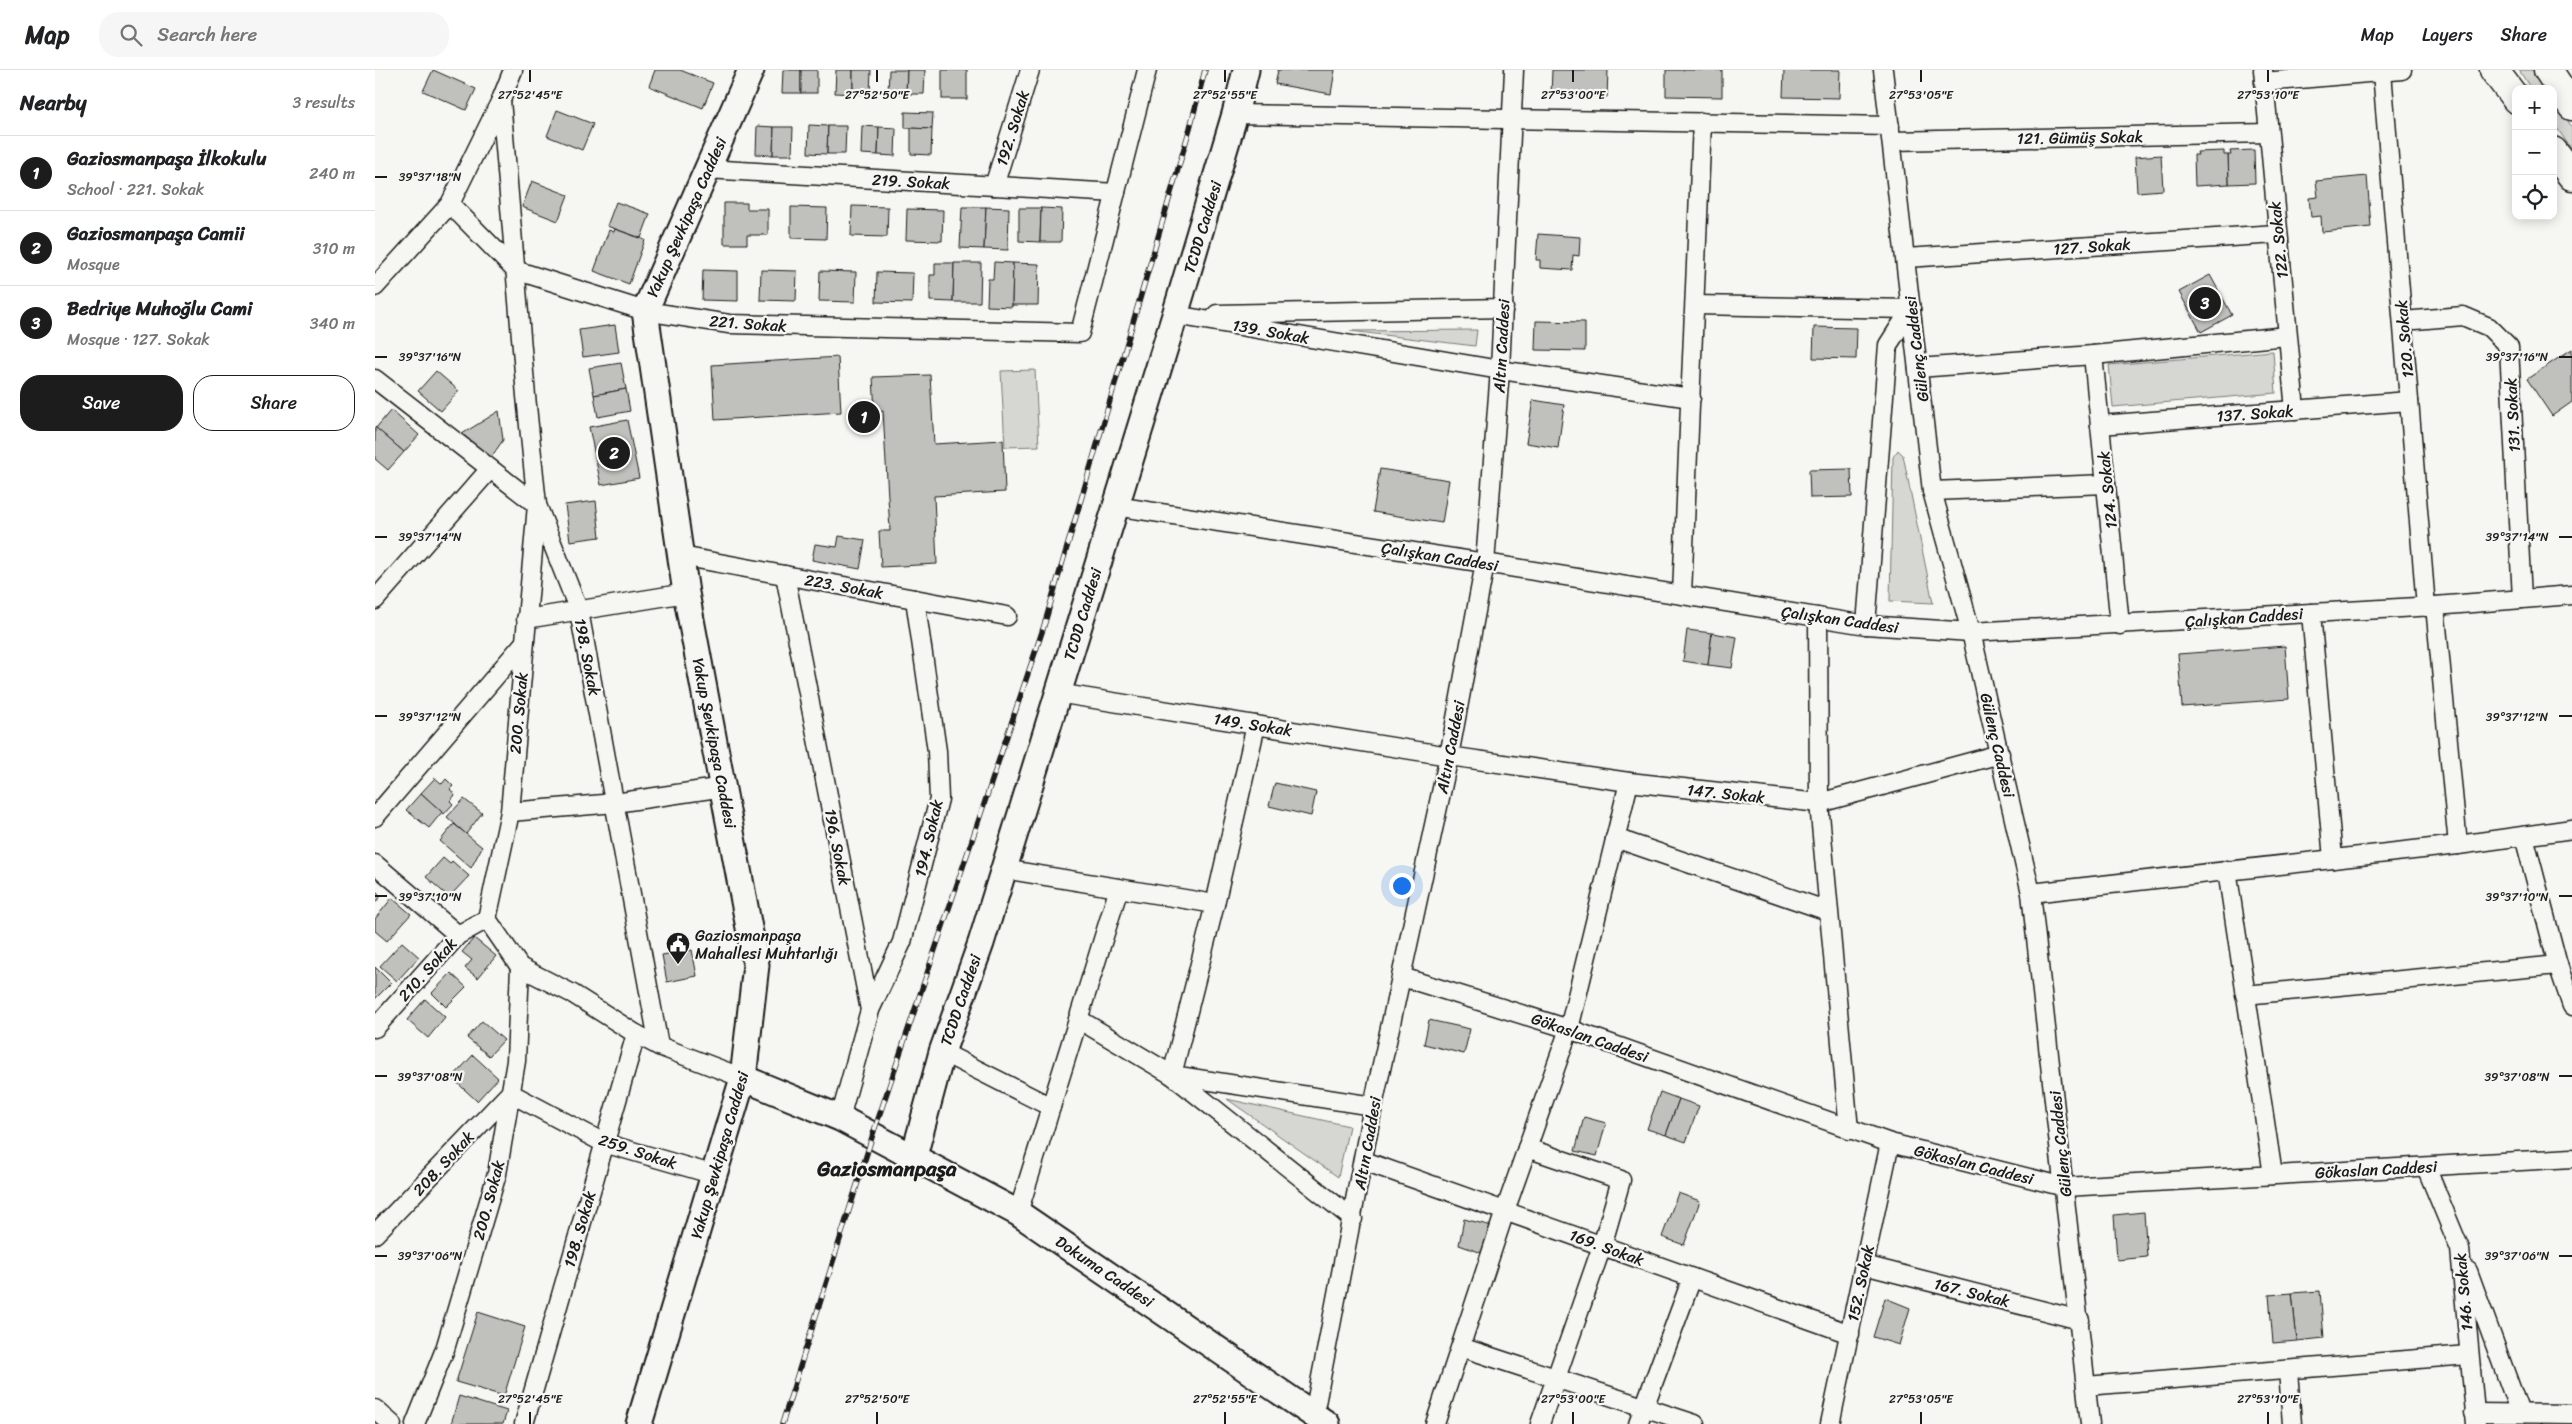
<!DOCTYPE html>
<meta charset="utf-8">
<style>
body{margin:0;font-family:Sriracha,sans-serif;background:#f6f6f6;color:#202124}
.controls{position:absolute;right:15px;top:15px;display:grid;overflow:hidden;border-radius:10px;box-shadow:0 2px 12px #0003}
.controls button{width:45px;height:45px;display:grid;place-items:center;padding:0;border:0;border-bottom:1px solid #e0e0e0;background:#fff;color:#202124;font:25px sans-serif}
.you{position:absolute;left:1026px;top:815px;width:18px;height:18px;margin:-12px;border:4px solid #fff;border-radius:50%;background:#1a73e8;box-shadow:0 0 0 8px #1a73e833}
.badge{display:grid;place-items:center;width:32px;height:32px;border-radius:50%;background:#1c1c1c;color:#fff;font-size:16px;font-weight:700}
.pin{position:absolute;translate:-50% -50%;border:2px solid #fff;box-shadow:0 1px 5px #0006}
.list{margin:0;padding:0;list-style:none}
h2{display:flex;justify-content:space-between;align-items:center;height:65px;margin:0;padding:0 20px;font-size:21px}
h2 small{font-size:16px;font-weight:400;color:#757577}
.list li{display:grid;grid-template-columns:32px 1fr auto;gap:15px;align-items:center;box-sizing:border-box;height:75px;padding:0 20px;border-top:1px solid #e0e0e0}
.list b{display:block;font-size:19px;white-space:nowrap}
.list p{margin:0;font-size:16px;white-space:nowrap;color:#757577}
.list em{font-size:16px;font-style:normal;color:#757577}
.actions{display:flex;gap:10px;padding:15px 20px}
.actions a{flex:1;padding:11px 0;border:1px solid #1c1c1c;border-radius:20px;text-align:center;font-size:18px;color:#1c1c1c}
.actions .main{background:#1c1c1c;color:#fff}
.icon{flex:none;width:28px;height:28px;fill:none;stroke:currentColor;stroke-width:2;stroke-linecap:round;stroke-linejoin:round}
.map{position:relative;flex:none;width:2197px;height:1354px;overflow:hidden}
header{display:flex;align-items:center;gap:30px;box-sizing:border-box;height:70px;padding:0 25px;background:#fff;border-bottom:1px solid #e0e0e0}
header strong{font-size:24px}
nav{display:flex;gap:28px;margin-inline-start:auto;font-size:18px}
.search{width:350px;height:45px;background:#f6f6f6;display:flex;align-items:center;gap:12px;box-sizing:border-box;padding:0 18px;border-radius:20px;color:#757577;font-size:19px}
main{display:flex}
aside{flex:1;background:#fff}
.map>svg:first-child{display:block}
</style>
<header>
<strong>Map</strong>
<div class="search"><svg class="icon" aria-label="search" viewBox="0 0 24 24"><circle cx="10" cy="10" r="6"/><path d="M15 15l6 6"/></svg>Search here</div>
<nav><a>Map</a><a>Layers</a><a>Share</a></nav>
</header>
<main>
<aside>
<h2>Nearby<small>3 results</small></h2>
<ul class="list">
<li><span class="badge">1</span><div><b>Gaziosmanpaşa İlkokulu</b><p>School · 221. Sokak</p></div><em>240 m</em></li>
<li><span class="badge">2</span><div><b>Gaziosmanpaşa Camii</b><p>Mosque</p></div><em>310 m</em></li>
<li><span class="badge">3</span><div><b>Bedriye Muhoğlu Cami</b><p>Mosque · 127. Sokak</p></div><em>340 m</em></li>
</ul>
<div class="actions"><a class="main">Save</a><a>Share</a></div>
</aside>
<div class="map">
<svg width="2197" height="1354" viewBox="0 0 2197 1354">
<rect width="100%" height="100%" fill="#f6f6f2"/>
<filter id="ink" filterUnits="userSpaceOnUse"><feTurbulence type="fractalNoise" baseFrequency=".02" numOctaves="2"/><feDisplacementMap in="SourceGraphic" scale="10" xChannelSelector="R" yChannelSelector="G"/><feConvolveMatrix kernelMatrix="1 2 1 2 8 2 1 2 1" color-interpolation-filters="sRGB"/></filter>
<g filter="url(#ink)">
<g fill="#d6d6d2" stroke="#797977">
<path d="M2144,0H2159L2171,19H2156Z"/>
<path d="M2178,29L2197,57V80L2178,52Z"/>
<path d="M1102,260L1100,276L975,261Z"/>
<path d="M1898,281L1901,323L1738,337L1734,295Z"/>
<path d="M660,300L664,376L630,377L626,301Z"/>
<path d="M1523,380L1528,385L1558,533L1515,531L1518,387Z"/>
<path d="M852,1029L974,1056L963,1107Z"/>
</g>
<g fill="#c0c0bd" stroke="#1c1c1c">
<path d="M58,0L101,19L91,40L48,21Z"/>
<path d="M280,0H305L338,13L328,38L274,16Z"/>
<path d="M408,0H426V23H407Z"/>
<rect x="426" y="0" width="16" height="23"/>
<path d="M461,0H478V24L460,23Z"/>
<path d="M478,0H496L495,24H478Z"/>
<path d="M514,0H532L531,24L513,23Z"/>
<path d="M532,0H550L549,24H531Z"/>
<rect x="567" y="0" width="25" height="29"/>
<path d="M903,0H960L956,24L900,14Z"/>
<path d="M1177,0H1233L1232,27L1176,25Z"/>
<path d="M1291,0H1347V27L1291,26Z"/>
<path d="M1409,0H1465L1464,28L1408,27Z"/>
<path d="M182,40L218,54L207,80L172,66Z"/>
<path d="M530,42L558,43L557,59L530,58Z"/>
<path d="M434,55L453,56L452,84L433,83Z"/>
<path d="M382,56L399,57L398,85L381,84Z"/>
<path d="M453,56H471L470,84H452Z"/>
<path d="M487,56L504,57L503,85L486,84Z"/>
<path d="M399,57H418L417,85H398Z"/>
<path d="M504,57L521,58L520,86L503,85Z"/>
<path d="M536,58L557,59L556,85L536,84Z"/>
<path d="M1879,80L1880,113L1854,114L1853,85H1856L1855,81Z"/>
<path d="M1849,81V85H1853L1854,114L1820,116L1819,85H1823L1822,82Z"/>
<path d="M1786,85L1788,120L1762,122L1760,87Z"/>
<path d="M1992,106L1996,157L1947,162L1946,146L1936,147L1934,128L1943,127L1941,111Z"/>
<path d="M157,111L193,125L183,151L147,137Z"/>
<path d="M241,132L275,144L266,168L232,156Z"/>
<path d="M349,133H372V139H393V165H372V174H349Z"/>
<path d="M477,136L513,137L512,167L476,166Z"/>
<path d="M416,137L452,138L451,169L416,168Z"/>
<path d="M587,137H611L609,179L585,178Z"/>
<path d="M611,137L634,138L633,180L609,179Z"/>
<path d="M644,138H666L665,172L644,171Z"/>
<path d="M666,138L687,139L686,172H665Z"/>
<path d="M532,139L568,140L567,171L531,170Z"/>
<path d="M240,159L270,170L254,214L219,201L234,160L239,162Z"/>
<path d="M1163,164L1205,167L1204,186L1198,185L1197,200L1165,198V190H1161Z"/>
<path d="M619,192L638,193L637,237L612,236L613,209H618Z"/>
<path d="M560,193H579L578,232L555,231V205H560Z"/>
<path d="M579,193H606L605,232H578Z"/>
<path d="M638,193L664,194L663,235H637Z"/>
<path d="M328,200L363,201V231L327,230Z"/>
<path d="M386,200L422,201L421,231L385,230Z"/>
<path d="M445,201L481,202L480,232L444,231Z"/>
<path d="M502,202L538,203L537,233L501,232Z"/>
<path d="M1835,205L1857,245L1826,262L1804,222Z"/>
<path d="M1161,251L1210,252V281L1160,280Z"/>
<path d="M240,255L244,282L208,287L204,260Z"/>
<path d="M1439,257L1482,258L1481,289L1438,288Z"/>
<path d="M2197,279V332L2177,346L2152,309Z"/>
<path d="M463,287L466,342L340,350L337,295Z"/>
<path d="M246,293L251,319L219,325L214,298Z"/>
<path d="M61,301L84,321L66,341L43,321Z"/>
<path d="M555,305L559,374L628,370L630,422L559,426L562,494L506,497L504,461H515L508,341L500,342L498,307Z"/>
<path d="M251,319L255,341L223,347L219,325Z"/>
<path d="M1158,330L1189,335L1183,378L1151,373Z"/>
<path d="M16,340L44,365L29,382L1,358Z"/>
<path d="M124,341L128,370L115,389L87,364Z"/>
<path d="M252,350L264,408L226,415L214,357Z"/>
<path d="M0,357L29,382L13,400L0,389Z"/>
<path d="M1005,399L1074,410L1067,453L998,442Z"/>
<path d="M1476,399L1477,427L1435,428L1434,400Z"/>
<path d="M221,431L225,467L195,471L190,435Z"/>
<path d="M464,466L490,470L485,499L437,490L440,474L462,477Z"/>
<path d="M1312,560L1337,563L1333,595L1308,591Z"/>
<path d="M1337,563L1362,567L1357,598L1333,595Z"/>
<path d="M1910,576L1914,629L1807,637L1803,584Z"/>
<path d="M60,708L67,714L71,709L78,716L75,719L80,725L75,731L78,734L69,744L46,723Z"/>
<path d="M900,713L941,722L936,746L894,736Z"/>
<path d="M46,723L67,742L54,758L31,740Z"/>
<path d="M89,729L107,743L91,764L72,747Z"/>
<path d="M79,754L107,777L96,798L65,771Z"/>
<path d="M68,788L75,794L77,791L94,806L74,827L51,807Z"/>
<path d="M0,820L6,826L0,833Z"/>
<path d="M17,828L36,844L12,871L0,861V849Z"/>
<path d="M99,868L121,886L103,908L90,898L97,890L87,882Z"/>
<path d="M27,872L44,887L22,911L5,896Z"/>
<path d="M317,880L322,906L292,912L287,885Z"/>
<path d="M0,897L16,913L0,929Z"/>
<path d="M76,903L91,917L71,937L57,923Z"/>
<path d="M50,929L70,947L53,968L32,950Z"/>
<path d="M1054,950L1095,959L1089,984L1049,974Z"/>
<path d="M107,951L129,970L114,986L92,968Z"/>
<path d="M98,985L123,1008L102,1031L77,1008Z"/>
<path d="M1285,1022L1304,1029L1291,1065L1272,1059Z"/>
<path d="M1304,1029L1324,1036L1311,1072L1291,1065Z"/>
<path d="M1209,1047L1231,1053L1222,1086L1200,1081Z"/>
<path d="M1303,1123L1325,1131L1309,1175L1287,1167Z"/>
<path d="M1769,1142L1772,1187L1742,1190L1739,1145Z"/>
<path d="M1089,1149L1117,1156L1110,1184L1084,1175Z"/>
<path d="M1945,1221L1949,1268L1922,1271L1917,1223Z"/>
<path d="M1917,1223L1922,1271L1898,1273L1894,1225Z"/>
<path d="M1510,1228L1535,1238L1524,1275L1498,1267Z"/>
<path d="M103,1242L150,1257L129,1326L81,1312Z"/>
<path d="M84,1326L132,1341L128,1354H76Z"/>
</g>
<g fill="none" stroke-linecap="round" stroke-linejoin="round">
<defs>
<g id="street">
<path d="M1508,0L1557,421L1596,562L1656,823L1715,1354"/>
<path d="M1888,0L1920,340"/>
<path d="M2007,2L2051,537"/>
<path d="M1889,12L2027,0"/>
<path d="M126,30L151,326L162,435L204,541L284,976"/>
<path d="M860,44L1515,56"/>
<path d="M1517,71L1893,63"/>
<path d="M331,99L741,123"/>
<path d="M619,116L655,0"/>
<path d="M75,134L140,200L270,241L354,254L705,263L772,0"/>
<path d="M1531,188L1902,164"/>
<path d="M0,217L75,134L126,30L138,0"/>
<path d="M1320,235L1536,239"/>
<path d="M842,244L1129,238"/>
<path d="M800,245L1125,300L1316,328"/>
<path d="M2028,251L2088,246L2114,257L2134,277L2147,529"/>
<path d="M1718,285L1745,555"/>
<path d="M1543,298L1718,285L1912,266"/>
<path d="M0,309L162,435L135,742L112,849"/>
<path d="M1725,355L2034,331"/>
<path d="M1557,421L1731,414"/>
<path d="M740,436L1110,493L1491,555L1596,562L2060,536L2197,525"/>
<path d="M306,486L632,546"/>
<path d="M410,505L495,940L465,1048"/>
<path d="M1307,524L1327,52"/>
<path d="M0,530L115,399"/>
<path d="M2060,536L2083,775"/>
<path d="M1936,543L1958,789"/>
<path d="M1443,547L1444,733L1474,1060"/>
<path d="M151,549L311,523"/>
<path d="M1491,555L1513,275L1536,239"/>
<path d="M682,623L1074,686L1254,712L1444,733L1625,684"/>
<path d="M135,742L240,733L349,717"/>
<path d="M0,747L149,573"/>
<path d="M2149,766L2183,895L2197,936"/>
<path d="M1240,768L1453,841"/>
<path d="M0,794L83,865"/>
<path d="M628,799L840,834L881,655"/>
<path d="M1852,800L1898,1105"/>
<path d="M1656,823L2083,775L2197,759"/>
<path d="M840,834L797,1005L998,1036"/>
<path d="M112,849L145,897L198,924L261,964L284,976L368,1008"/>
<path d="M1027,907L1194,959L1515,1073L1690,1117L2197,1088"/>
<path d="M1870,925L2183,895"/>
<path d="M495,940L527,872L564,729L562,681L540,529"/>
<path d="M703,949L797,1005L978,1149"/>
<path d="M0,958L83,865L112,849"/>
<path d="M567,982L676,1037"/>
<path d="M1152,1078L1246,1110L1227,1176L1165,1354"/>
<path d="M989,1091L1475,1264"/>
<path d="M2051,1097L2085,1179L2101,1354"/>
<path d="M643,1143L744,818"/>
<path d="M0,1164L135,1023L229,1073L340,1105"/>
<path d="M1489,1195L1705,1250"/>
<path d="M2093,1201L2145,1343"/>
<path d="M1086,1277L1320,1354"/>
<path d="M1913,1300L1917,1354"/>
<path d="M1711,1316L2093,1285"/>
<path d="M0,1339L17,1354"/>
<path d="M2099,1343L2197,1344"/>
<path d="M939,1344L998,1036L1074,686L1110,493L1125,300L1139,0"/>
<path d="M40,1354L70,1279L122,1104L141,991L145,897"/>
<path d="M149,1354L261,964"/>
<path d="M1060,1354L1130,1141L1194,959L1254,712"/>
<path d="M1263,1354L1317,1208"/>
<path d="M1455,1354L1515,1073"/>
</g>
<g id="secondary">
<path d="M368,1008L465,1048L643,1143L952,1354"/>
<path d="M539,1086L567,982L606,873L800,245L860,44L871,0"/>
<path d="M264,1354L368,1008L381,895L311,523L270,241L376,0"/>
</g>
<g id="highway">
<path d="M2119,0L2141,29"/>
<path d="M2173,0L2197,36"/>
<path d="M2178,81L2197,106"/>
</g>
</defs>
<use href="#street" stroke="#1c1c1c" stroke-width="21"/>
<use href="#secondary" stroke="#1c1c1c" stroke-width="29"/>
<use href="#highway" stroke="#1c1c1c" stroke-width="31"/>
<use href="#street" stroke="#f6f6f2" stroke-width="18"/>
<use href="#secondary" stroke="#f6f6f2" stroke-width="25"/>
<use href="#highway" stroke="#f6f6f2" stroke-width="28"/>
<defs>
<path id="rail" d="M407,1354L498,1064L668,559L815,58L830,0"/>
</defs>
<use href="#rail" stroke="#1c1c1c" stroke-width="5.5"/>
<use href="#rail" stroke="#f6f6f2" stroke-width="4" stroke-dasharray="11" stroke-linecap="butt"/>
</g>
</g>
<path fill="none" stroke="#1c1c1c" stroke-width="2" d="M155,0V12M502,0V12M850,0V12M1198,0V12M1546,0V12M1893,0V12M0,107H12M0,287H12M2184,287H2197M0,467H12M2184,467H2197M0,646H12M2184,646H2197M0,826H12M2184,826H2197M0,1006H12M2184,1006H2197M0,1186H12M2184,1186H2197M155,1342V1354M502,1342V1354M850,1342V1354M1198,1342V1354M1546,1342V1354M1893,1342V1354"/>
<defs>
<symbol id="civic-pin" viewBox="-11 -11 22 30"><path d="M0 17L-7.5 6A9.5 9.5 0 1 1 7.5 6Z" fill="#1c1c1c" stroke="#f6f6f2"/><path d="M-.6-6.5H3V-4.5H.6V-3L4-1V1h2V6H-6V1h2V-1L-.6-3ZM-1.2 2.5V6h2.4V2.5Z" fill="#fff"/></symbol>
</defs>
<g fill-rule="evenodd">
<use href="#civic-pin" x="289" y="860" width="28" height="38"/>
</g>
<g text-anchor="middle" stroke-width="4.5" stroke-linejoin="round" paint-order="stroke">
<g font-size="16" fill="#1c1c1c" stroke="#f6f6f2">
<text transform="translate(637 58) rotate(-73)" y="6">192. Sokak</text>
<text transform="translate(1705 67) rotate(-1)" y="6">121. Gümüş Sokak</text>
<text transform="translate(536 111) rotate(3)" y="6">219. Sokak</text>
<text transform="translate(311 147) rotate(-66)" y="6">Yakup Şevkipaşa Caddesi</text>
<text transform="translate(827 157) rotate(-73)" y="6">TCDD Caddesi</text>
<text transform="translate(1903 170) rotate(-96)" y="6">122. Sokak</text>
<text transform="translate(1717 176) rotate(-4)" y="6">127. Sokak</text>
<text transform="translate(373 253) rotate(4)" y="6">221. Sokak</text>
<text transform="translate(896 261) rotate(10)" y="6">139. Sokak</text>
<text transform="translate(2029 269) rotate(-95)" y="6">120. Sokak</text>
<text transform="translate(1126 276) rotate(-87)" y="6">Altın Caddesi</text>
<text transform="translate(1541 279) rotate(-97)" y="6">Gülenç Caddesi</text>
<text transform="translate(1880 343) rotate(-4)" y="6">137. Sokak</text>
<text transform="translate(2137 345) rotate(-93)" y="6">131. Sokak</text>
<text transform="translate(1732 420) rotate(-96)" y="6">124. Sokak</text>
<text transform="translate(1065 486) rotate(9)" y="6">Çalışkan Caddesi</text>
<text transform="translate(469 516) rotate(10)" y="6">223. Sokak</text>
<text transform="translate(707 544) rotate(-73)" y="6">TCDD Caddesi</text>
<text transform="translate(1869 547) rotate(-4)" y="6">Çalışkan Caddesi</text>
<text transform="translate(1465 549) rotate(8)" y="6">Çalışkan Caddesi</text>
<text transform="translate(213 587) rotate(79)" y="6">198. Sokak</text>
<text transform="translate(143 643) rotate(-85)" y="6">200. Sokak</text>
<text transform="translate(878 654) rotate(9)" y="6">149. Sokak</text>
<text transform="translate(340 673) rotate(79)" y="6">Yakup Şevkipaşa Caddesi</text>
<text transform="translate(1623 675) rotate(77)" y="6">Gülenç Caddesi</text>
<text transform="translate(1075 677) rotate(-79)" y="6">Altın Caddesi</text>
<text transform="translate(1351 723) rotate(6)" y="6">147. Sokak</text>
<text transform="translate(553 768) rotate(-77)" y="6">194. Sokak</text>
<text transform="translate(463 777) rotate(79)" y="6">196. Sokak</text>
<text transform="translate(52 899) rotate(-48)" y="6">210. Sokak</text>
<text transform="translate(585 930) rotate(-71)" y="6">TCDD Caddesi</text>
<text transform="translate(1215 967) rotate(19)" y="6">Gökaslan Caddesi</text>
<text transform="translate(992 1073) rotate(-80)" y="6">Altın Caddesi</text>
<text transform="translate(1685 1074) rotate(-96)" y="6">Gülenç Caddesi</text>
<text transform="translate(263 1081) rotate(18)" y="6">259. Sokak</text>
<text transform="translate(344 1085) rotate(-74)" y="6">Yakup Şevkipaşa Caddesi</text>
<text transform="translate(68 1093) rotate(-47)" y="6">208. Sokak</text>
<text transform="translate(1599 1094) rotate(14)" y="6">Gökaslan Caddesi</text>
<text transform="translate(2001 1099) rotate(-3)" y="6">Gökaslan Caddesi</text>
<text transform="translate(113 1130) rotate(-75)" y="6">200. Sokak</text>
<text transform="translate(204 1159) rotate(-74)" y="6">198. Sokak</text>
<text transform="translate(1232 1177) rotate(20)" y="6">169. Sokak</text>
<text transform="translate(730 1201) rotate(34)" y="6">Dokuma Caddesi</text>
<text transform="translate(1485 1213) rotate(-78)" y="6">152. Sokak</text>
<text transform="translate(1597 1222) rotate(14)" y="6">167. Sokak</text>
<text transform="translate(2088 1222) rotate(-95)" y="6">146. Sokak</text>
</g>
<g font-size="16" fill="#1c1c1c" stroke="#f6f6f2" text-anchor="start">
<text x="320" y="871">Gaziosmanpaşa<tspan x="320" dy="18">Mahallesi Muhtarlığı</tspan></text>
</g>
<g font-size="21" font-weight="bold" fill="#1c1c1c" stroke="#f6f6f2">
<text x="512" y="1106">Gaziosmanpaşa</text>
</g>
</g>
<g font-size="12" text-anchor="middle" fill="#1c1c1c" stroke="#f6f6f2" stroke-width="4.5" stroke-linejoin="round" paint-order="stroke">
<text x="155" y="29">27°52'45"E</text>
<text x="502" y="29">27°52'50"E</text>
<text x="850" y="29">27°52'55"E</text>
<text x="1198" y="29">27°53'00"E</text>
<text x="1546" y="29">27°53'05"E</text>
<text x="1893" y="29">27°53'10"E</text>
<text x="55" y="111">39°37'18"N</text>
<text x="55" y="291">39°37'16"N</text>
<text x="2142" y="291">39°37'16"N</text>
<text x="55" y="471">39°37'14"N</text>
<text x="2142" y="471">39°37'14"N</text>
<text x="55" y="651">39°37'12"N</text>
<text x="2142" y="651">39°37'12"N</text>
<text x="55" y="831">39°37'10"N</text>
<text x="2142" y="831">39°37'10"N</text>
<text x="55" y="1011">39°37'08"N</text>
<text x="2142" y="1011">39°37'08"N</text>
<text x="55" y="1190">39°37'06"N</text>
<text x="2142" y="1190">39°37'06"N</text>
<text x="155" y="1333">27°52'45"E</text>
<text x="502" y="1333">27°52'50"E</text>
<text x="850" y="1333">27°52'55"E</text>
<text x="1198" y="1333">27°53'00"E</text>
<text x="1546" y="1333">27°53'05"E</text>
<text x="1893" y="1333">27°53'10"E</text>
</g>
</svg>
<div class="controls">
<button>+</button>
<button>−</button>
<button><svg class="icon" aria-label="locate" viewBox="0 0 24 24"><circle cx="12" cy="12" r="6"/><path d="M12 2v4M12 18v4M2 12h4M18 12h4"/></svg></button>
</div>
<div class="you"></div>
<div class="pin badge" style="left:489px;top:347px">1</div>
<div class="pin badge" style="left:239px;top:383px">2</div>
<div class="pin badge" style="left:1830px;top:233px">3</div>
</div>
</main>
